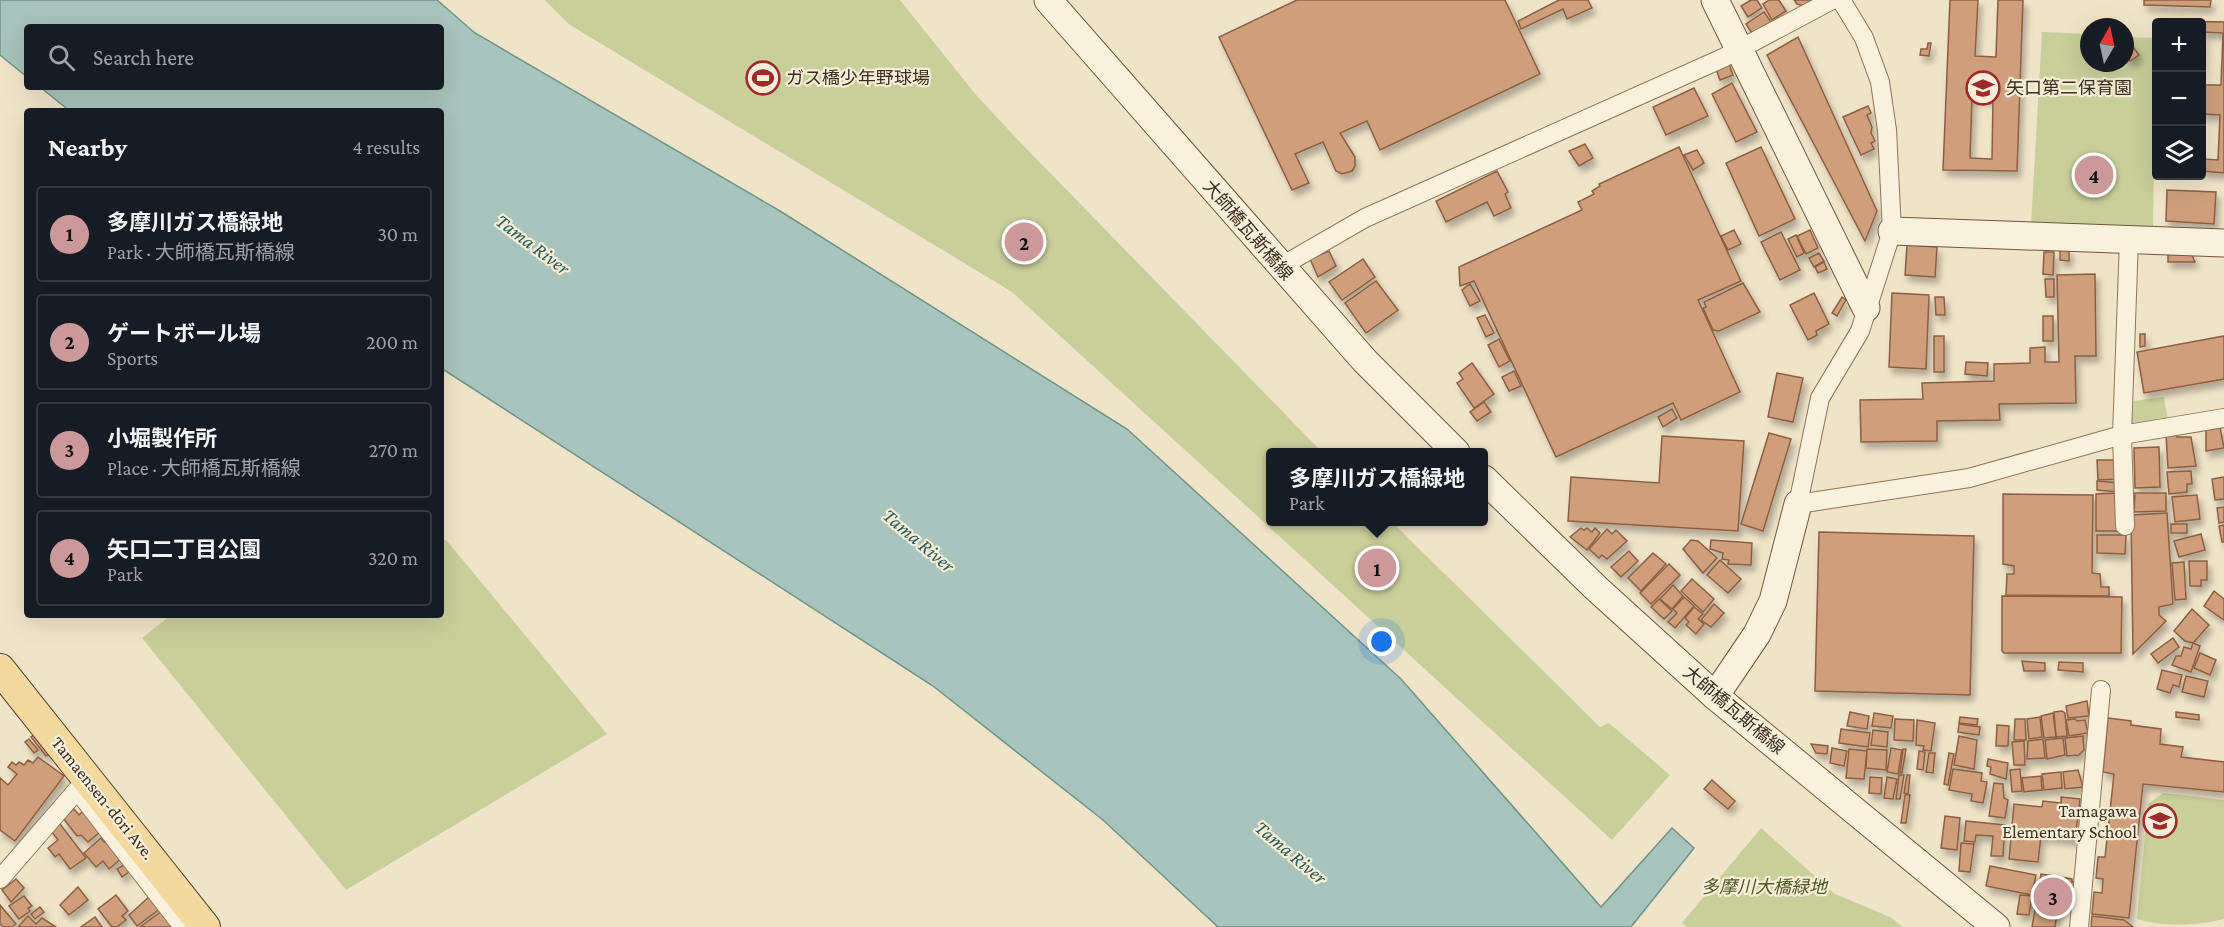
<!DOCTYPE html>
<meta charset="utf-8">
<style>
body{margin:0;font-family:"Crimson Pro","Noto Sans JP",serif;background:#20242c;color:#f1f3f6}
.controls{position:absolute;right:18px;top:18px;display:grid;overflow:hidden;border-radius:6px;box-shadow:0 6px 24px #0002}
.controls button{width:54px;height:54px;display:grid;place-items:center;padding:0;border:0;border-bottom:2px solid #363941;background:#171b24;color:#f1f3f6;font:30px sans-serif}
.compass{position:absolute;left:2080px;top:18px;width:54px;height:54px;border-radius:50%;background:#171b24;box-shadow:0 6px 24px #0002;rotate:9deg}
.you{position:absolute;left:1382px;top:642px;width:21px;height:21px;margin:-15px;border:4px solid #fff;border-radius:50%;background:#1a73e8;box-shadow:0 0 0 9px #1a73e833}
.badge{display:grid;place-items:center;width:39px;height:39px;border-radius:50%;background:#cc999b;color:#111;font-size:20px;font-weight:700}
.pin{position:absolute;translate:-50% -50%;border:3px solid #fff;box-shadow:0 2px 6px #0006}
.popup{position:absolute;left:1266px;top:448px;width:222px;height:78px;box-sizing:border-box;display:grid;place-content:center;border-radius:6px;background:#171b24;filter:drop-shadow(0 2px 4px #0005);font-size:20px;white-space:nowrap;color:#9ea1a6}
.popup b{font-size:22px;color:#f1f3f6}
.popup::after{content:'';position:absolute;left:50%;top:100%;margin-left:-12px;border:12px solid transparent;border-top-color:#171b24}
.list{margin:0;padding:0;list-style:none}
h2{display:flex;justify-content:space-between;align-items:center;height:78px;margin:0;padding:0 24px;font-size:26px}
h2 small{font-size:20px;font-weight:400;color:#9ea1a6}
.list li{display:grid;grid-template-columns:39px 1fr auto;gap:18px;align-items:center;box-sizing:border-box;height:96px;margin:0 12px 12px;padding:0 12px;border:2px solid #363941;border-radius:6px}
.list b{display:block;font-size:22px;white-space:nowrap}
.list p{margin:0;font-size:20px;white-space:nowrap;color:#9ea1a6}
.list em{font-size:20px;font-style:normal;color:#9ea1a6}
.icon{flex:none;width:33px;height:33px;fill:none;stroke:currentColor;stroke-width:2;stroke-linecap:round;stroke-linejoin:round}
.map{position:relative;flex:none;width:2224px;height:927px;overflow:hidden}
.search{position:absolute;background:#171b24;box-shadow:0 6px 24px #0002;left:24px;top:24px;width:420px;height:66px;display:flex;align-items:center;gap:15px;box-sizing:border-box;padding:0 21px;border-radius:6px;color:#9ea1a6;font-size:22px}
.panel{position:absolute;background:#171b24;box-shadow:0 6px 24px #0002;left:24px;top:108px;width:420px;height:510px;border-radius:6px}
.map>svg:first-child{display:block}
</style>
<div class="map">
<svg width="2224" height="927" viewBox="0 0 2224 927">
<defs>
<filter id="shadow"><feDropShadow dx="3.5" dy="6" stdDeviation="3" flood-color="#0004"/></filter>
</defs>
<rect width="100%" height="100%" fill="#f0e4c8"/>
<g fill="#c9cf9b">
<path d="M545,0H900L977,96L1018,140L1322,452H1270V522H1392L1600,727L1609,723L1670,775L1612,840L1012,292L570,25Z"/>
<path d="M2042,32L2089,34V63H2125V37L2156,38L2153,228L2031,225Z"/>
<path d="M2164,397L2168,421L2131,425L2134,401Z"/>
<path d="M441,538L447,541L607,734L346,890L142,638L171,615H441Z"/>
<path d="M2163,793L2224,800V919C2198,926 2160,927 2137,919L2148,804Z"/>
<path d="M1761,828L1835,894L1890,917L1903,927H1687L1682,923Z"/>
</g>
<path fill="#a9c4bc" stroke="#6f938a" stroke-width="1.5" d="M0,0H437L475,33L780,211L1127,429L1401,679L1601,907L1672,828L1694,848L1631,927H1218L1103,820L933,686L441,368V111H70L40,87H441V27H27V77L0,55Z"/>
<g fill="#cf9f7d" stroke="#8d5f41" stroke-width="1.5" fill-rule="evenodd" filter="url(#shadow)">
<path d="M1297,0H1505L1540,74L1380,150L1367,121L1340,133L1355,157V166L1352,171L1342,174L1336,171L1323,142L1295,154L1309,183L1292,190L1219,37Z"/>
<path d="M1559,0H1588L1592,8L1567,19L1563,9L1521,29L1518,21Z"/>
<path d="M1751,0H1757L1762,8L1748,17L1741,6Z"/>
<path d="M1769,0H1779L1786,11L1772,20L1763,4Z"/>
<path d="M1794,0H1813L1804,6L1797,4Z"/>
<path d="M1950,0H1978L1975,56L1996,57L1998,0H2023L2017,171L1943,170ZM1972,98H1993L1992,159L1970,158Z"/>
<path d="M2144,0H2211L2210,7L2144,5Z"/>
<path d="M1764,12L1771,22L1753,35L1746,24Z"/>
<path d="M2178,21L2224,22V173L2202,171V159L2218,160L2220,115L2202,114V85H2221L2223,33L2203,32L2202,73V22Z"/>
<path d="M1798,37L1877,211L1865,241L1767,55Z"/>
<path d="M2128,40L2139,55L2130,61L2125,54V42Z"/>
<path d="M1928,43H1931L1929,56L1920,55L1921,49H1927Z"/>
<path d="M1729,64L1733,75L1720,80L1716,69Z"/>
<path d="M1732,83L1757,132L1736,142L1712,94Z"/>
<path d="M1694,88L1708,116L1666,135L1653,107Z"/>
<path d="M1868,106L1871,113L1867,115L1872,127L1871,133L1875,141L1871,143L1874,149L1861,155L1843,117Z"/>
<path d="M1585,144L1593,158L1579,166L1569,151Z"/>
<path d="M1679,147L1741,281L1698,300L1740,392L1681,420L1673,403L1556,457L1474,281L1460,286L1459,267L1582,210L1578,202L1594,194L1592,191L1600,186L1599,184Z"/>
<path d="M1761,147L1795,219L1759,236L1726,163Z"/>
<path d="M1697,150L1704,163L1693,170L1684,155Z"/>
<path d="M1497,171L1508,192L1505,194L1511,208L1494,216L1487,202L1446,222L1436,201Z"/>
<path d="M2167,190L2216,192L2214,224L2166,221Z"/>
<path d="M1734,230L1741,244L1728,250L1721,236Z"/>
<path d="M1810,230L1818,248L1806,254L1797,236Z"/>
<path d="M1781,232L1800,270L1780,280L1761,242Z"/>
<path d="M1796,235L1804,253L1797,257L1788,239Z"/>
<path d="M1907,245L1937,247L1935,277L1905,275Z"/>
<path d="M2060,250H2069V261L2060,260Z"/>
<path d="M1329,251L1336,266L1318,277L1310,259Z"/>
<path d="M2044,252H2054L2053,275L2043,274Z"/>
<path d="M1819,253L1824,261L1814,267L1809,258Z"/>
<path d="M2168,253H2191L2195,262H2168Z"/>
<path d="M1363,259L1375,277L1342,300L1329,282Z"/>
<path d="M1824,262L1827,269L1818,273L1815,267Z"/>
<path d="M2095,274L2096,356H2075L2076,403L1999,404L2000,420L1937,421V441L1861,442L1860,400L1923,399L1922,383L1994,381V364L2030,363V348L2045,347V362H2059L2057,275Z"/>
<path d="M2045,279H2054V297H2046Z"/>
<path d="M1376,281L1398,310L1366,333L1345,303Z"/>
<path d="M1743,283L1760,312L1719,331L1713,330L1703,308L1706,307L1704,302Z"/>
<path d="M1470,284L1480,301L1470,306L1462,290Z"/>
<path d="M1814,293L1829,324L1816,331L1817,335L1808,340L1790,305Z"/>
<path d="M1892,293L1929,295L1926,369L1889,367Z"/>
<path d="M1842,297L1846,300L1837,316L1832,313Z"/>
<path d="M1935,297H1944L1945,315H1936Z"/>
<path d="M1485,315L1494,333L1486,337L1477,318Z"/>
<rect x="2043" y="316" width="10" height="25"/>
<path d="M2140,334H2145V346L2140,347Z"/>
<rect x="1934" y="336" width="10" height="36"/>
<path d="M2224,336V379L2144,393L2137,352Z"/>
<path d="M1499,339L1510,361L1499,367L1488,345Z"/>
<path d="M1966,362L1988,363L1987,376L1965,374Z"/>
<path d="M1472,363L1494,394L1474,408L1457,383L1463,379L1459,373Z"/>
<path d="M1514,371L1521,386L1509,391L1502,377Z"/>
<path d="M1777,373L1803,378L1793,422L1768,417Z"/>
<path d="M1484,402L1491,412L1477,421L1470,412Z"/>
<path d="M1672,409L1677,418L1663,427L1658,417Z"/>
<path d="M2220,427L2224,448L2206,451V429Z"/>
<path d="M1769,433L1791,439L1763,531L1741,524Z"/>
<path d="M2177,434V437H2191L2196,466L2168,468L2166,435Z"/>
<path d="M1662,436L1744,441L1738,531L1568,521L1571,477L1659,483Z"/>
<path d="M2159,447L2160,487L2135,488L2134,448Z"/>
<path d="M2097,460H2120V479L2098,480Z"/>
<path d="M2191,471L2192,484H2187V492L2169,494L2167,472Z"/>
<path d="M2224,477V499L2215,500L2212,479Z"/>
<path d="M2097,481L2121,483L2120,492L2097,490Z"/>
<path d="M2118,493V531H2096V494Z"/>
<path d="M2135,493H2166V511L2134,512Z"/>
<path d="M2003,494L2093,495L2092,573L2100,574L2101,587H2109V596L2006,595L2007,574H2014V566L2003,564Z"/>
<path d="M2197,495L2200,519L2175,522L2172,497Z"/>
<path d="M2224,507V522L2219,523L2217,508Z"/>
<path d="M2167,513L2173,604L2159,607V615L2166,621L2133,654L2131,515Z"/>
<rect x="2171" y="524" width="16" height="9"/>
<path d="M2224,525V542H2222L2219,526Z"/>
<path d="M1581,528L1584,530L1587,528L1592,532L1595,528L1600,533L1587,550L1570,537Z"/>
<path d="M1607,529L1612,534L1616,530L1627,541L1607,559L1602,555L1599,558L1589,549Z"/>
<path d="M1819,532L1974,536L1970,695L1815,691Z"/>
<path d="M2201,534L2205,550L2179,557L2174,541Z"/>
<path d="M2097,535H2126L2125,554L2097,553Z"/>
<path d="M1691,540L1698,541L1717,558L1703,573L1683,549Z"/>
<path d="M1711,540L1752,543L1751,565L1728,564L1729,560L1722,559L1723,553L1710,549Z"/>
<path d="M1629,551L1638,561L1621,577L1611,567Z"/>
<path d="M1653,553L1666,564L1641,591L1628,578Z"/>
<path d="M1720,560L1741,579L1728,593L1707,575Z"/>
<path d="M2189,561H2207V580H2201V586H2190Z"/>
<path d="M2184,562L2186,599L2175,600L2172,563Z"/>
<path d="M1669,564L1680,575L1651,604L1640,593Z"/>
<path d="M1692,579L1714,599L1703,612L1681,591Z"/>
<path d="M1673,585L1683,596L1672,609L1660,599Z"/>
<path d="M2214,591L2224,599V620L2204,606Z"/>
<path d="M2002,596L2122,597L2121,653H2004L2002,651Z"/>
<path d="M1684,597L1694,606L1675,628L1668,622L1677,613L1673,609Z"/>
<path d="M1659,599L1672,611L1664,619L1651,607Z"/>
<path d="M1714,604L1724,613L1711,627L1701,620Z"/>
<path d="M1694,607L1703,614L1698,619L1704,624L1696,634L1686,625L1689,622L1685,618Z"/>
<path d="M2192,609L2209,625L2193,643L2185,641L2174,631Z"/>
<path d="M2173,638L2179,647L2158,663L2151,654Z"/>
<path d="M2193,643L2200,646L2191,672L2172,665L2176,656H2181L2184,647L2191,649Z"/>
<path d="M2200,653L2216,660L2210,675L2194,668Z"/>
<path d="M2022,661L2045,663V671H2024Z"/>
<path d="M2059,662L2083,663V672L2058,670Z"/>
<path d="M2162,670L2182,675L2179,687L2173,685L2170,693L2157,689Z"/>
<path d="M2186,676L2208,681L2204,697L2182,692Z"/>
<path d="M2087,701L2089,716L2068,718L2066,706Z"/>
<path d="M2062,711L2065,713L2067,736L2056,737L2054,712Z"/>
<path d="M1850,712L1869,716L1867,729L1847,726Z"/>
<path d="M2176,712L2199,715V720L2176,717Z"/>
<path d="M1874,713L1893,716L1891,728L1872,726Z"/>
<path d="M2053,713L2056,737L2044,738L2041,716Z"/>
<path d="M1960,717L1978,719L1977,725L1959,723Z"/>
<path d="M2040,717L2042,737L2029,739L2027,719Z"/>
<path d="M2108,718L2131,721V725L2161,729L2160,744L2183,747L2181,757L2224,762V792L2143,784L2129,918L2092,914L2094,892L2102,893L2103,879L2096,878L2098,857H2105L2114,774L2103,772Z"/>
<path d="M1895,719L1914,720L1913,741L1894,740Z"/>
<path d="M2015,719H2025L2026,740H2014Z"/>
<path d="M2075,719L2077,721L2085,720L2088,733L2069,736L2066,720Z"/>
<path d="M1917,720L1935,723L1931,751L1923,750L1924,746L1916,745Z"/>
<path d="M1959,724L1980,727L1979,735L1958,732Z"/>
<path d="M1997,725L2009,726L2008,746H1996Z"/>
<path d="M1841,729L1870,733L1868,747L1839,743Z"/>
<path d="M1873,730L1888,732L1887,747L1871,745Z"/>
<path d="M35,734L50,753L46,756L31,737Z"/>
<path d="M1959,736L1977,740L1974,769L1954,765Z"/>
<path d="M2083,736L2084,750L2079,755L2067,756L2065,738Z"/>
<path d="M2063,738L2065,755L2047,759L2045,740Z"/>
<path d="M29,739L38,750L34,753L25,742Z"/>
<path d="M2043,739L2045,758L2027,759L2028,741Z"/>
<path d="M2024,741L2025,765H2014L2012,742Z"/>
<path d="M1811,744L1828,746L1827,754L1816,753Z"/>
<path d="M1832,748L1847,751L1844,766L1830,763Z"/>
<path d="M1891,748L1902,750L1898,774L1887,772Z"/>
<path d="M1849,749L1867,751L1864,779L1846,778Z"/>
<path d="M1867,749L1887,750L1886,770L1866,768Z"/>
<path d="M1903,749H1906L1902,773H1900Z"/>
<path d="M1919,751L1925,752L1923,770L1917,769Z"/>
<path d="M1929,753H1935L1933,773L1926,772Z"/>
<path d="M1949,753L1954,754L1948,785L1944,784Z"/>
<path d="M38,757L64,776L15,841L0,830V778L8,785L17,774L8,767L12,762L16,765L19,762L24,765L28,760L33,763Z"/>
<path d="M1988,759L2008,763L2006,779L1990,774L1991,767L1987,766Z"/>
<path d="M1953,769L1982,773L1981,781L1987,782L1983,803L1971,801L1972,794L1949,790Z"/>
<path d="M2020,769L2022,791L2012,792L2010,770Z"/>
<path d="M2078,770L2083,787L2065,789L2063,772Z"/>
<path d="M2061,772L2062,788L2044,790L2042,774Z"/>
<path d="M1899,775H1904L1900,799H1896Z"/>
<path d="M1907,775H1910L1908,794L1904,793Z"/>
<path d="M2041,776L2042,790L2024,792L2022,778Z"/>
<path d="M1870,777L1882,778L1881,794L1869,793Z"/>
<path d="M1887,777L1897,779L1893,799L1884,798Z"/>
<path d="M1712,780L1735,801L1728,809L1704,789Z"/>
<path d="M1994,783L2003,784L2004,798L2008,800L2005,818L1989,816Z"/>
<path d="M1905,795H1910L1906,823H1901Z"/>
<path d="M2061,797L2080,799L2075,840L2041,836L2038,862L2009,859L2014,804L2042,807L2043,801L2061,803Z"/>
<path d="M74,809L79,815L83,811L100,832L88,842L81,835L77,836L63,818Z"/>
<path d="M1945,816L1960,818L1957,850L1941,848Z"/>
<path d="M1966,821L2005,825L2003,856H1991L1993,836L1976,835L1975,842L1964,841Z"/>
<path d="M60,824L86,858L70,869L59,854L55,857L48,848L58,840L51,831Z"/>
<path d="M101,838L104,842L107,840L122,858L109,869L103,861L96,867L84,853Z"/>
<path d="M1961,843L1974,844L1970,872L1959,871Z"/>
<path d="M124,865L129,872L122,877L117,869Z"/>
<path d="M1990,866L2036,875L2032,895L1986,886Z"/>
<path d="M2041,874L2072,879V882H2076L2074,893L2069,892L2067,902L2059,900L2055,927H2032Z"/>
<path d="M16,879L24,888L11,902L2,890Z"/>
<path d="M78,887L88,900L69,915L60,905Z"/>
<path d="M116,895L128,911L122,916L126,920L117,927H112L98,909Z"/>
<path d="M151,895L161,908L137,926L129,915Z"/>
<path d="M2020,895L2032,896L2029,915L2017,914Z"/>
<path d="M24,896L32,906L28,908L30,911L19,919L9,906Z"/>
<path d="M0,905L16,924L12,927H3L0,924Z"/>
<path d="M40,907L44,912L35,919L31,914Z"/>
<path d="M162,911L173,927H140Z"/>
<path d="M28,916L36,924L42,918L56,927H18Z"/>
<path d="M2092,916L2124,920L2133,927H2091Z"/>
<path d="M95,917L102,927H81Z"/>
</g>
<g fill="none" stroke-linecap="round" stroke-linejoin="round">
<defs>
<g id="street">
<path d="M1841,0L1864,38L1880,82L1887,130L1892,231L1860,331L1820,398L1798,504L1969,478L2122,435L2224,418"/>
<path d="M1280,267L1365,218L1723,58L1832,0"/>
<path d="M2125,526L2122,435L2129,239"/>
<path d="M0,879L77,790L183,927"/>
<path d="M2079,927L2101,690"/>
</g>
<g id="secondary">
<path d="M1048,0L1365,361L1456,452"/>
<path d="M1715,0L1866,308"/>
<path d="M1892,231L2224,243"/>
<path d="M1484,479L1596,588L1715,696L1996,927"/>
<path d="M1715,696L1757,634L1773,601L1798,504"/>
</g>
<path id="primary" d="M0,669L205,927"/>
</defs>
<use href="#street" stroke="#8d765c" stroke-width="20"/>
<use href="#secondary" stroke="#6f573f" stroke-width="29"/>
<use href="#primary" stroke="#5b4430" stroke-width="32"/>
<use href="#street" stroke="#faf1dc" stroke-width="18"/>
<use href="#secondary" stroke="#faf1dc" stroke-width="27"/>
<use href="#primary" stroke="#f3d9a0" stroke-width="30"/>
</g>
<defs>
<symbol id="stadium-ring" viewBox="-11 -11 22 22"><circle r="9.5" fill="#f7eed8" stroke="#9e2a2b" stroke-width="1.5"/><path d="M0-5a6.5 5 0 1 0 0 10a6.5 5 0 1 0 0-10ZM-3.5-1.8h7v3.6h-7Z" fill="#9e2a2b"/></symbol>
<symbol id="school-ring" viewBox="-11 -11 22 22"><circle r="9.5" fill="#f7eed8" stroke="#9e2a2b" stroke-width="1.5"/><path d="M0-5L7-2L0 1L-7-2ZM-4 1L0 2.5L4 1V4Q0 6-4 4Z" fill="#9e2a2b"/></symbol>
</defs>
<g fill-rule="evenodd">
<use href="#stadium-ring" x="744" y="59" width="38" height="38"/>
<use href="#school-ring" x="1964" y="69" width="38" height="38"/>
<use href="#school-ring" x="2141" y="802" width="38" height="38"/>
</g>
<g text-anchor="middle" stroke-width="4.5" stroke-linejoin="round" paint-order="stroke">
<g font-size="18" fill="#3d2e20" stroke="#f7eed8" text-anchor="start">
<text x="786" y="84">ガス橋少年野球場</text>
<text x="2006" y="94">矢口第二保育園</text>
<text x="2137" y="817" text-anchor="end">Tamagawa<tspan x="2137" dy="21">Elementary School</tspan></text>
</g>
<g font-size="18" fill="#3d2e20" stroke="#f7eed8">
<text transform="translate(1248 230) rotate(49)" y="6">大師橋瓦斯橋線</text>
<text transform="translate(1734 710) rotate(40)" y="6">大師橋瓦斯橋線</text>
<text transform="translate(103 798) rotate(51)" y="6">Tamaensen-dōri Ave.</text>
</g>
<g font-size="18" font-style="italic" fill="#4d5a26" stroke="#f7eed8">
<text x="1764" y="893">多摩川大橋緑地</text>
</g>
<g font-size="20" font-style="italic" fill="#2f5d5a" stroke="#f7eed8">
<text transform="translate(533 244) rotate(37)" y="7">Tama River</text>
<text transform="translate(919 540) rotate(40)" y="7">Tama River</text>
<text transform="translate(1291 852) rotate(40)" y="7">Tama River</text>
</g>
</g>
</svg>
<div class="controls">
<button>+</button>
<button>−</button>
<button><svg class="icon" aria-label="layers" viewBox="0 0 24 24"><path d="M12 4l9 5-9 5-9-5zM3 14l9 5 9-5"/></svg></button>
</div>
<svg class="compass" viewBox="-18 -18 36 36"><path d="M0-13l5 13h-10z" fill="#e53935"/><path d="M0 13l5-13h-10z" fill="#9ea1a6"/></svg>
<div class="you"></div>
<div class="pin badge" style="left:1377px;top:568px">1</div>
<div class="popup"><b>多摩川ガス橋緑地</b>Park</div>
<div class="pin badge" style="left:1024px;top:242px">2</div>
<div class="pin badge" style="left:2053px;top:897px">3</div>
<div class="pin badge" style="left:2094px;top:175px">4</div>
<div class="search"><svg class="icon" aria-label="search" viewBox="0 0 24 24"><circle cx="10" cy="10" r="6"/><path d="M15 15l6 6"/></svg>Search here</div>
<section class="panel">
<h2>Nearby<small>4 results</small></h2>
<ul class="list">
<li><span class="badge">1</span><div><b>多摩川ガス橋緑地</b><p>Park · 大師橋瓦斯橋線</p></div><em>30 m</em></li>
<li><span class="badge">2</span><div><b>ゲートボール場</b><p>Sports</p></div><em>200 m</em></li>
<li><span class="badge">3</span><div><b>小堀製作所</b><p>Place · 大師橋瓦斯橋線</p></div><em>270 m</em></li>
<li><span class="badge">4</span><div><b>矢口二丁目公園</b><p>Park</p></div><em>320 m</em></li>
</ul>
</section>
</div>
